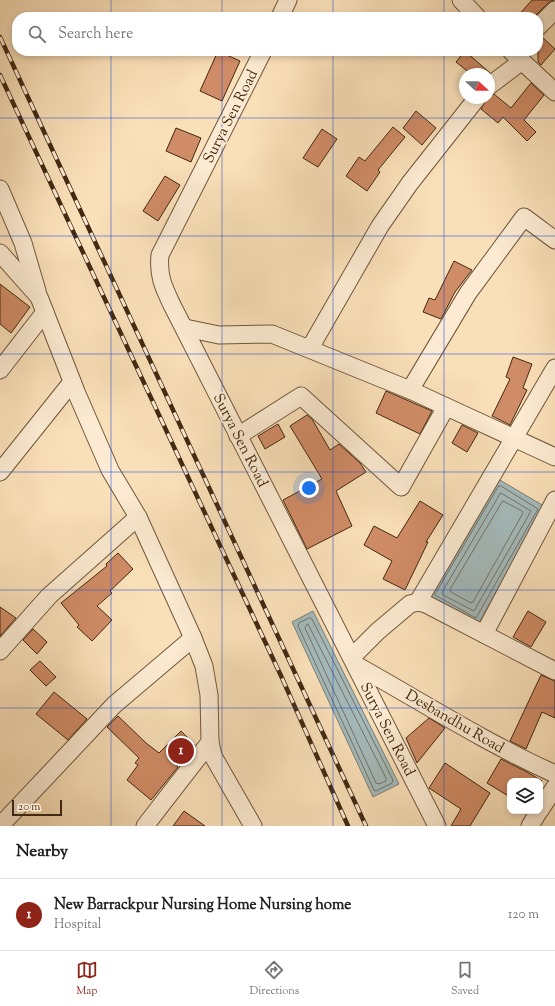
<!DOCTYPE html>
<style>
body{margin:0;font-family:"Sorts Mill Goudy",serif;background:#f2f2f2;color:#222}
.controls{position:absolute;right:12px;bottom:12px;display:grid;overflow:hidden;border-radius:8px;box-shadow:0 2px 6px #0003}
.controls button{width:36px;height:36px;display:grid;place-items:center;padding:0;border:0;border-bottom:1px solid #e0e0e0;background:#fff;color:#222;font:20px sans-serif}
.compass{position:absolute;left:459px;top:68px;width:36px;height:36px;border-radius:50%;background:#fff;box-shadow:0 2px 6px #0003;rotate:111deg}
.scale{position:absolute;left:12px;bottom:10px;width:50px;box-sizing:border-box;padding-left:4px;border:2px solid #422911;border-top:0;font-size:11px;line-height:14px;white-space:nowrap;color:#422911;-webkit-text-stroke:3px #fcebd2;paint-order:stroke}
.you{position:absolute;left:309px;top:488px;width:14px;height:14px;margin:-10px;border:3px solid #fff;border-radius:50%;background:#1a73e8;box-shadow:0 0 0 6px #1a73e833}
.badge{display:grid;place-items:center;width:26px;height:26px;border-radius:50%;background:#8f2418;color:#fff;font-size:13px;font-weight:700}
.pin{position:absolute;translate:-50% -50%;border:2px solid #fff;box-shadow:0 1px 4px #0006}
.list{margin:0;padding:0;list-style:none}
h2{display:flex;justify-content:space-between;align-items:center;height:52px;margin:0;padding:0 16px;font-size:17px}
h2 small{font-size:13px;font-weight:400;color:#767676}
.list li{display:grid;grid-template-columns:26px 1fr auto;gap:12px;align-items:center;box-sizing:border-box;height:72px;padding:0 16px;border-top:1px solid #e0e0e0}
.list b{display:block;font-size:15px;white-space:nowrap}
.list p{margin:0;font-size:13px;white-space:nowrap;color:#767676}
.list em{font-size:13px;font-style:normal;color:#767676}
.icon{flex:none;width:22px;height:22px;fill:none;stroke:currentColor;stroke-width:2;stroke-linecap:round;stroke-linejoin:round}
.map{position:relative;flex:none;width:555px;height:826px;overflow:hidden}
.search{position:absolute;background:#fff;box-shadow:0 2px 6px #0003;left:12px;right:12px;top:12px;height:44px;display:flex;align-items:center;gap:10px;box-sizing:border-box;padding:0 14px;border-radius:16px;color:#767676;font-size:15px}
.sheet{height:124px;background:#fff}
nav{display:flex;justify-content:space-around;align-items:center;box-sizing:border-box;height:56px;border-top:1px solid #e0e0e0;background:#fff;font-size:11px;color:#767676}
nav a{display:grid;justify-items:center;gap:2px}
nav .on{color:#8f2418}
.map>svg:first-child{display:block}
</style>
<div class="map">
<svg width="555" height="826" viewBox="0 0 555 826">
<rect width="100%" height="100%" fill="#fae0b9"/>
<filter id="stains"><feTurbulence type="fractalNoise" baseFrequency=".005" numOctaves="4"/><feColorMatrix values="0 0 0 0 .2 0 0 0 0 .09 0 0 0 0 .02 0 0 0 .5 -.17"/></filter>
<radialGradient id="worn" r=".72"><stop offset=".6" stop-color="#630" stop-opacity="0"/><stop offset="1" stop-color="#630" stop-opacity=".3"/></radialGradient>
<g fill="#a4babb" stroke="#7d8077">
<path d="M498,479L544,506L478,624L428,597Z"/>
<path d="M313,611L399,784L373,797L292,622Z"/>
</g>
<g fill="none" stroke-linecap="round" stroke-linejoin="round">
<g stroke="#737266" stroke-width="1">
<path d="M499,486H501L538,509L476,618L435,595Z"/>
<path d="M501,493L531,511L474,611L443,595L442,593Z"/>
<path d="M503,501L522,511L523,513L473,602L471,603L451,592L450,590Z"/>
<path d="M310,618L312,619L393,780L392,783L376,791L374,790L298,626L299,623Z"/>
<path d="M308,624L386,778V781L379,784L376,783L305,628Z"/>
</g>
</g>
<g fill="#d08c66" stroke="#422911">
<path d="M532,0H554L548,3L534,17H517Z"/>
<path d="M541,36L555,49L541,65L538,62V37Z"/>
<path d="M218,51L240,61L222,101L200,91Z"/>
<path d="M465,51L490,73L471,74L456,62Z"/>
<path d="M531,83L544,95L524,120L536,132L527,141L503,117L498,123L481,109L487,98L494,94L511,108Z"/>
<path d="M416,111L436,128L422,145L403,128Z"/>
<path d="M393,127L405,137L378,170L380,172L367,191L346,176L359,157L365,161Z"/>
<path d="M176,128L201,138L191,162L166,151Z"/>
<path d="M322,129L337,139L318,167L303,158Z"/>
<path d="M165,176L180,185L158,221L143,211Z"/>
<path d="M454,261L472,270L455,292L441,319L423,312L429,298L435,300Z"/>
<path d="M0,284L30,307L11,333L0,324Z"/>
<path d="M513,357L532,364L523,388L527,390L510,425L492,416L510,379L506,377Z"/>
<path d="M386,391L432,411L420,434L376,413Z"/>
<path d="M307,415L312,419L330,450L339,444L360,463L366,472L336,491L352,526L307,549L283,500L322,479L290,426Z"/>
<path d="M278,424L285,437L265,449L258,436Z"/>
<path d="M462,425L478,433L467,452L452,443Z"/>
<path d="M420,501L443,515L426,542H428L405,590L383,579L392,561L364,545L374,526L397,538Z"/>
<path d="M118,553L133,569L110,591L112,593L97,606L112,620L92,641L77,627L79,625L61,603L107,566L106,564Z"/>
<path d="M0,607L16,618L0,636Z"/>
<path d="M528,611L546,622L531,647L513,637Z"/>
<path d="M33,629L47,642L37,654L23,640Z"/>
<path d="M40,661L56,677L46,686L30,670Z"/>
<path d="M541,675L555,681V718L542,712L526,749L510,741Z"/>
<path d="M54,692L87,719L68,740L36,714Z"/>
<path d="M118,716L146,743L159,753L181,731L195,745L176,765L178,767L151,800L127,780L138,765L135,763L139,758L107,727Z"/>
<path d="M429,718L445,728L417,763L406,738Z"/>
<path d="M501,759L527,772L542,781H510V797L487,783Z"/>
<path d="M445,763L490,793L470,826H451L461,809L429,788Z"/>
<path d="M184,811L205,826H173Z"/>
</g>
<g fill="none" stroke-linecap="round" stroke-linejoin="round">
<defs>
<g id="minor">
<path d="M461,0L477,17"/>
<path d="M280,17L288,0"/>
<path d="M538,27L555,10"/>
<path d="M263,51L160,255C158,276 163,286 172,305L437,826"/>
<path d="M511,51L555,92"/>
<path d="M489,86L522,61"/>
<path d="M0,189L23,243L37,291"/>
<path d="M0,253L39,297L77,394L110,470L138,517L193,638L204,666L209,695L210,742L213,756L253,826"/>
<path d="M185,328L219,335L272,334L410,390L555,457"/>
<path d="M310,348L380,226L410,183L477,98"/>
<path d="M0,370L45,312"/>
<path d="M410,390L468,293L524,217L555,240"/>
<path d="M238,436L301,396L401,487L446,407"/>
<path d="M0,472L72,382"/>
<path d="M418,602L555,368"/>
<path d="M484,634L555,500"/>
<path d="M0,651L49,596L138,517"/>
<path d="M352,657L378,631L410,604L418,602L426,604L555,671"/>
<path d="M356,665C422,702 486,743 555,774"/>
<path d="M540,810L555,787"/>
<path d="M0,826L114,705L193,638"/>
<path d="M145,826L210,742"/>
<path d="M530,826L539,811"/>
</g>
</defs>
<use href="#minor" stroke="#70573b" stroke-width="19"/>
<use href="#minor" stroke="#fcebd2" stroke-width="17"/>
<defs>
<g id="rail">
<path d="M0,37L366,826"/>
<path d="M0,75L282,678L348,826"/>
</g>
</defs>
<use href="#rail" stroke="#422911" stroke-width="4.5"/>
<use href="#rail" stroke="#fcebd2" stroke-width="3" stroke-dasharray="9" stroke-linecap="butt"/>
</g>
<path fill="none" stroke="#1d4ed8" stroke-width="1" stroke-opacity="0.55" d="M111,0V17M222,0V17M333,0V17M444,0V17M111,51V826M222,51V826M333,51V826M444,51V826M0,118H555M0,236H555M0,354H555M0,472H555M0,590H555M0,708H555"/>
<g text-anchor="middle" stroke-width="3.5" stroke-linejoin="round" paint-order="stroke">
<g font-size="15" fill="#422911" stroke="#fcebd2">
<text transform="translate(230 116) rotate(-63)" y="5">Surya Sen Road</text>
<text transform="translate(241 440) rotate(63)" y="5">Surya Sen Road</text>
<text transform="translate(455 721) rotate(30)" y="5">Desbandhu Road</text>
<text transform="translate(388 729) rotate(63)" y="5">Surya Sen Road</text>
</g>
</g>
<rect width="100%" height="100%" filter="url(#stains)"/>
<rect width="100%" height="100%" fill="url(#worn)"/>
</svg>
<div class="controls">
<button><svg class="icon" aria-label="layers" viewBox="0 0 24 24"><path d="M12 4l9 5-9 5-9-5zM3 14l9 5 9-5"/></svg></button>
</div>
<svg class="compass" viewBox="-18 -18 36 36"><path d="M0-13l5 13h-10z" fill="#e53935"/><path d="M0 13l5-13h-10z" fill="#767676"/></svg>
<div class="scale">20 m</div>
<div class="you"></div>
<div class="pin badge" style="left:181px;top:751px">1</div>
<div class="search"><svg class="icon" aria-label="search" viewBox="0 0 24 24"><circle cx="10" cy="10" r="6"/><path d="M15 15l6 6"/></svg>Search here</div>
</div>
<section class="sheet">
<h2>Nearby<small></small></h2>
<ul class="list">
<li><span class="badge">1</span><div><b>New Barrackpur Nursing Home Nursing home</b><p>Hospital</p></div><em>120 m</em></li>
</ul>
</section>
<nav>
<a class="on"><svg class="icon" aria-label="map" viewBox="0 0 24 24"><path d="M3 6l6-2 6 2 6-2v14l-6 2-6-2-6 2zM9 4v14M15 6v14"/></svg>Map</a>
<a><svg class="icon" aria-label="directions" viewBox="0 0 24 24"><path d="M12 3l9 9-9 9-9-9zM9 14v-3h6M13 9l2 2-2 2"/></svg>Directions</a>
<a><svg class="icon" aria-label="saved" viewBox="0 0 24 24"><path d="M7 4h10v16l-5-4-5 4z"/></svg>Saved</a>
</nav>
